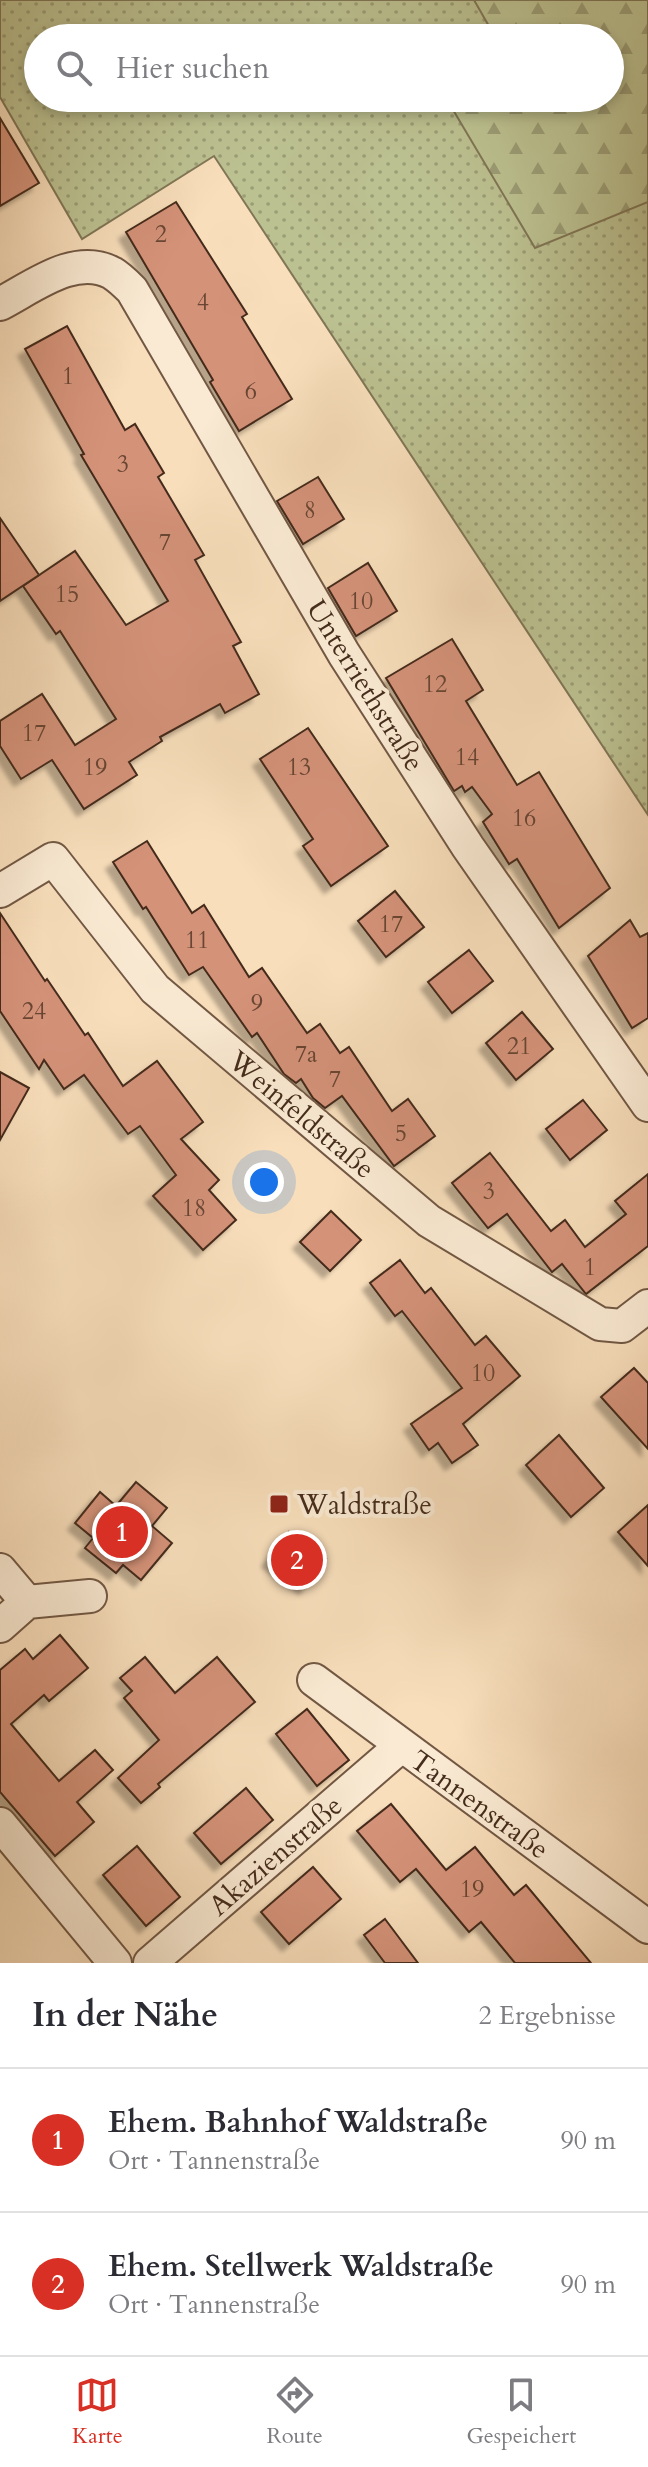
<!DOCTYPE html>
<html lang="de">
<meta charset="utf-8">
<style>
body{margin:0;font-family:Cardo,serif;background:#f2f2f3;color:#2b2b33}
.you{position:absolute;left:264px;top:1182px;width:28px;height:28px;margin:-20px;border:6px solid #fff;border-radius:50%;background:#1a73e8;box-shadow:0 0 0 12px #1a73e833}
.badge{display:grid;place-items:center;width:52px;height:52px;border-radius:50%;background:#d93025;color:#fff;font-size:26px;font-weight:700}
.pin{position:absolute;translate:-50% -50%;border:4px solid #fff;box-shadow:0 2px 8px #0006}
.list{margin:0;padding:0;list-style:none}
h2{display:flex;justify-content:space-between;align-items:center;height:104px;margin:0;padding:0 32px;font-size:34px}
h2 small{font-size:26px;font-weight:400;color:#7c7c81}
.list li{display:grid;grid-template-columns:52px 1fr auto;gap:24px;align-items:center;box-sizing:border-box;height:144px;padding:0 32px;border-top:2px solid #e1e1e2}
.list b{display:block;font-size:30px;white-space:nowrap}
.list p{margin:0;font-size:26px;white-space:nowrap;color:#7c7c81}
.list em{font-size:26px;font-style:normal;color:#7c7c81}
.icon{flex:none;width:44px;height:44px;fill:none;stroke:currentColor;stroke-width:2;stroke-linecap:round;stroke-linejoin:round}
.map{position:relative;flex:none;width:648px;height:1963px;overflow:hidden}
.search{position:absolute;background:#fff;box-shadow:0 4px 12px #0003;left:24px;right:24px;top:24px;height:88px;display:flex;align-items:center;gap:20px;box-sizing:border-box;padding:0 28px;border-radius:44px;color:#7c7c81;font-size:30px}
.sheet{height:392px;background:#fff}
nav{display:flex;justify-content:space-around;align-items:center;box-sizing:border-box;height:112px;border-top:2px solid #e1e1e2;background:#fff;font-size:22px;color:#7c7c81}
nav a{display:grid;justify-items:center;gap:4px}
nav .on{color:#d93025}
.map>svg:first-child{display:block}
</style>
<div class="map">
<svg width="648" height="1963" viewBox="0 0 648 1963">
<defs>
<pattern id="grass-dots" width="8" height="8" patternUnits="userSpaceOnUse" patternTransform="scale(2)"><rect width="8" height="8" fill="#bcc191"/><path d="M2 2h.1M6 6h.1" fill="none" stroke="#9b9d76" stroke-width="1.8" stroke-linecap="round"/></pattern>
<pattern id="forest-firs" width="22" height="20" patternUnits="userSpaceOnUse" patternTransform="scale(2)"><rect width="22" height="20" fill="#bcc191"/><path d="M5 1l3.5 6h-7zM16 11l3.5 6h-7z" fill="#9b9d76"/></pattern>
<filter id="shadow"><feDropShadow dx="-7" dy="7" stdDeviation="2" flood-color="#0004"/></filter>
</defs>
<rect width="100%" height="100%" fill="#f8debb"/>
<filter id="stains"><feTurbulence type="fractalNoise" baseFrequency=".0025" numOctaves="4"/><feColorMatrix values="0 0 0 0 .2 0 0 0 0 .09 0 0 0 0 .02 0 0 0 .5 -.17"/></filter>
<radialGradient id="worn" r=".72"><stop offset=".6" stop-color="#630" stop-opacity="0"/><stop offset="1" stop-color="#630" stop-opacity=".3"/></radialGradient>
<path fill="url(#grass-dots)" stroke="#807656" stroke-width="2" fill-rule="evenodd" d="M0,0H648V815L214,156L82,239L0,97ZM38,38H610V98H38Z"/>
<path fill="url(#forest-firs)" stroke="#807656" stroke-width="2" d="M474,0H648V202L535,248L446,98H610V38H476L490,28Z"/>
<g fill="#d49279" stroke="#452c1c" stroke-width="2" filter="url(#shadow)">
<path d="M0,118L39,183L0,206Z"/>
<path d="M176,202L247,314L242,317L292,399L239,431L210,382L213,380L126,232Z"/>
<path d="M67,326L125,430L135,424L164,473L158,477L204,555L195,560L241,642L233,646L259,694L225,713L220,704L160,737L162,741L129,762L137,775L84,809L52,760L21,779L0,746V721L42,694L75,745L116,719L60,631L56,634L23,586L75,551L126,625L168,601L81,455L84,454L25,349Z"/>
<path d="M318,477L344,519L303,544L277,501Z"/>
<path d="M0,518L39,575L0,601Z"/>
<path d="M368,563L397,611L356,636L328,588Z"/>
<path d="M452,639L483,690L466,701L517,785L539,772L610,888L559,928L517,859L509,864L483,822L492,814L472,787L465,792L462,786L454,791L386,678Z"/>
<path d="M308,728L388,846L331,886L303,846L313,839L260,759Z"/>
<path d="M147,841L192,913L204,905L249,977L262,968L307,1033L320,1024L340,1053L349,1047L392,1111L408,1099L435,1136L394,1166L342,1096L325,1108L313,1098L301,1079L296,1083L284,1074L257,1033L252,1037L203,967L189,975L146,907L143,909L113,862Z"/>
<path d="M395,891L424,927L386,957L358,921Z"/>
<path d="M0,913L45,981L47,979L85,1035L88,1033L123,1086L157,1061L203,1122L181,1139L219,1180L209,1190L236,1220L203,1250L153,1196L176,1175L140,1126L128,1134L84,1075L64,1089L44,1060L39,1069L0,1011Z"/>
<path d="M630,920L640,937L648,933V1018L632,1028L588,956Z"/>
<path d="M469,950L493,981L452,1013L428,982Z"/>
<path d="M522,1012L553,1049L516,1080L486,1043Z"/>
<path d="M0,1072L29,1088L0,1140Z"/>
<path d="M583,1100L607,1130L570,1160L546,1129Z"/>
<path d="M490,1153L551,1231L565,1220L585,1247L626,1214L615,1201L648,1174V1246L586,1294L562,1264L552,1272L507,1214L488,1228L452,1183Z"/>
<path d="M331,1211L361,1240L330,1271L300,1242Z"/>
<path d="M400,1260L425,1293L431,1288L475,1345L486,1336L520,1376L463,1424L478,1445L452,1463L438,1443L429,1450L411,1424L462,1388L402,1311L395,1316L370,1283Z"/>
<path d="M634,1368L648,1383V1449L601,1397Z"/>
<path d="M559,1435L604,1488L571,1517L526,1465Z"/>
<path d="M136,1482L167,1508L152,1526L172,1543L141,1580L123,1565L116,1573L85,1548L93,1538L75,1523L100,1492L116,1506Z"/>
<path d="M648,1505V1566L618,1532Z"/>
<path d="M289,1532L326,1559L306,1587L269,1560Z"/>
<path d="M60,1635L88,1668L49,1701L44,1695L11,1724L59,1781L95,1750L113,1770L77,1802L94,1822L55,1856L0,1792V1670L25,1649L33,1659Z"/>
<path d="M145,1657L175,1693L217,1657L255,1702L158,1784L160,1787L141,1803L118,1778L159,1740L124,1698L132,1691L120,1678Z"/>
<path d="M307,1709L349,1760L317,1786L276,1734Z"/>
<path d="M246,1788L273,1820L221,1864L194,1833Z"/>
<path d="M391,1804L446,1870L475,1847L514,1895L526,1885L591,1963H515L481,1922L469,1932L416,1869L400,1882L357,1831Z"/>
<path d="M137,1846L180,1897L146,1926L103,1875Z"/>
<path d="M313,1867L341,1899L289,1944L261,1912Z"/>
<path d="M385,1919L418,1963H385L364,1935Z"/>
</g>
<g fill="none" stroke-linecap="round" stroke-linejoin="round">
<defs>
<g id="minor">
<path d="M0,304C33,287 75,253 112,273C119,277 126,284 132,290L344,654L468,847L648,1105"/>
<path d="M0,891L53,859L155,989L429,1221L600,1324L622,1326L648,1306"/>
<path d="M0,1570L27,1602"/>
<path d="M0,1626L27,1602L90,1596"/>
<path d="M314,1680L648,1927"/>
<path d="M0,1824L115,1963"/>
<path d="M150,1963L401,1746"/>
</g>
</defs>
<use href="#minor" stroke="#725844" stroke-width="36"/>
<use href="#minor" stroke="#faead3" stroke-width="32"/>
</g>
<rect fill="#8f2418" stroke="#faead3" stroke-width="3" x="269" y="1494" width="20" height="20" rx="4"/>
<g text-anchor="middle" stroke-width="8" stroke-linejoin="round" paint-order="stroke">
<g font-size="24" fill="#694633">
<text x="161" y="242">2</text>
<text x="203" y="310">4</text>
<text x="68" y="384">1</text>
<text x="251" y="399">6</text>
<text x="123" y="472">3</text>
<text x="310" y="518">8</text>
<text x="165" y="550">7</text>
<text x="67" y="602">15</text>
<text x="361" y="609">10</text>
<text x="435" y="692">12</text>
<text x="34" y="741">17</text>
<text x="467" y="765">14</text>
<text x="95" y="775">19</text>
<text x="299" y="775">13</text>
<text x="524" y="826">16</text>
<text x="391" y="932">17</text>
<text x="197" y="948">11</text>
<text x="257" y="1011">9</text>
<text x="34" y="1019">24</text>
<text x="519" y="1054">21</text>
<text x="306" y="1062">7a</text>
<text x="335" y="1087">7</text>
<text x="401" y="1141">5</text>
<text x="489" y="1199">3</text>
<text x="194" y="1216">18</text>
<text x="590" y="1275">1</text>
<text x="483" y="1381">10</text>
<text x="472" y="1897">19</text>
</g>
<g font-size="28" fill="#452c1c" stroke="#faead3">
<text transform="translate(366 685) rotate(58)" y="10">Unterriethstraße</text>
<text transform="translate(302 1114) rotate(40)" y="10">Weinfeldstraße</text>
<text transform="translate(480 1804) rotate(36)" y="10">Tannenstraße</text>
<text transform="translate(275 1855) rotate(-41)" y="10">Akazienstraße</text>
</g>
<g font-size="28" fill="#452c1c" stroke="#faead3" text-anchor="start">
<text x="297" y="1514">Waldstraße</text>
</g>
</g>
<rect width="100%" height="100%" filter="url(#stains)"/>
<rect width="100%" height="100%" fill="url(#worn)"/>
</svg>
<div class="you"></div>
<div class="pin badge" style="left:122px;top:1532px">1</div>
<div class="pin badge" style="left:297px;top:1560px">2</div>
<div class="search"><svg class="icon" aria-label="search" viewBox="0 0 24 24"><circle cx="10" cy="10" r="6"/><path d="M15 15l6 6"/></svg>Hier suchen</div>
</div>
<section class="sheet">
<h2>In der Nähe<small>2 Ergebnisse</small></h2>
<ul class="list">
<li><span class="badge">1</span><div><b>Ehem. Bahnhof Waldstraße</b><p>Ort · Tannenstraße</p></div><em>90 m</em></li>
<li><span class="badge">2</span><div><b>Ehem. Stellwerk Waldstraße</b><p>Ort · Tannenstraße</p></div><em>90 m</em></li>
</ul>
</section>
<nav>
<a class="on"><svg class="icon" aria-label="map" viewBox="0 0 24 24"><path d="M3 6l6-2 6 2 6-2v14l-6 2-6-2-6 2zM9 4v14M15 6v14"/></svg>Karte</a>
<a><svg class="icon" aria-label="directions" viewBox="0 0 24 24"><path d="M12 3l9 9-9 9-9-9zM9 14v-3h6M13 9l2 2-2 2"/></svg>Route</a>
<a><svg class="icon" aria-label="saved" viewBox="0 0 24 24"><path d="M7 4h10v16l-5-4-5 4z"/></svg>Gespeichert</a>
</nav>
